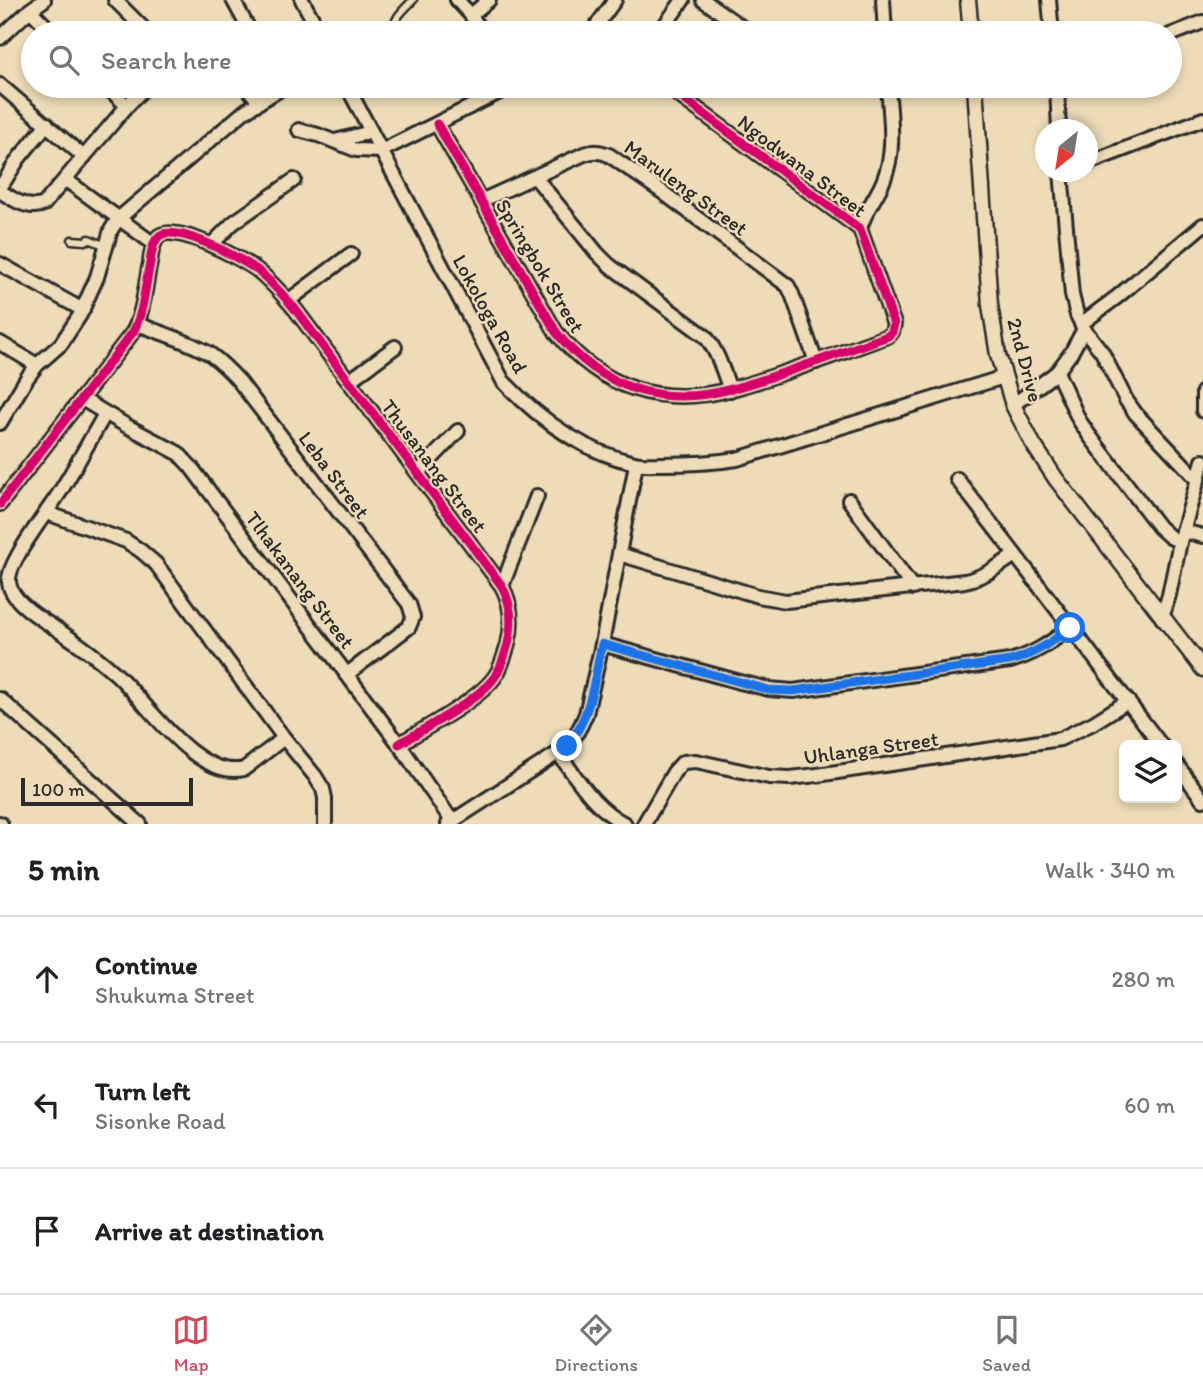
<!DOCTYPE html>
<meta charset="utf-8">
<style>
body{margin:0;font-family:Itim,sans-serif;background:#f2f2f2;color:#202124}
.controls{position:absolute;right:21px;bottom:21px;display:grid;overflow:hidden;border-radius:10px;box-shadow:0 4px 10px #0003}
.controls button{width:63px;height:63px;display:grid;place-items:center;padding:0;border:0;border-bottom:2px solid #e0e0e0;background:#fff;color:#202124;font:35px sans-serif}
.compass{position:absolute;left:1035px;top:119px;width:63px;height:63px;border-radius:50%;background:#fff;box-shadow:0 4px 10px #0003;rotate:210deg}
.scale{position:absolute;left:21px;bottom:18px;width:172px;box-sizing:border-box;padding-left:7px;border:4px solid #2b2b2b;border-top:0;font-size:19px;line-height:24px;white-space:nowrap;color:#2b2b2b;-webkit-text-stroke:5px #eedcb9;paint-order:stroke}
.stop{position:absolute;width:21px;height:21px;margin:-16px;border:5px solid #1a73e8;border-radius:50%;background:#fff}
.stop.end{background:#1a73e8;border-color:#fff;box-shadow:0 2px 7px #0008}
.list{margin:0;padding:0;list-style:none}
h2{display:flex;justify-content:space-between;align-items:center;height:91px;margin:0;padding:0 28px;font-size:30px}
h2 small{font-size:23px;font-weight:400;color:#757577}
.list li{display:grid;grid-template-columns:46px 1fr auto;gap:21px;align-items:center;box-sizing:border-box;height:126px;padding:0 28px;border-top:2px solid #e0e0e0}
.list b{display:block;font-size:26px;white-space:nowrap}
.list p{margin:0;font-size:23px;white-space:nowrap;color:#757577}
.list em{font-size:23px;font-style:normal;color:#757577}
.icon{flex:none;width:38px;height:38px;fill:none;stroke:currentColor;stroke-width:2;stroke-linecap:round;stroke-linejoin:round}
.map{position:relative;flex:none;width:1203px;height:824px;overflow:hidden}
.search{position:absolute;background:#fff;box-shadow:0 4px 10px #0003;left:21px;right:21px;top:21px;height:77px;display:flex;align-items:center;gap:18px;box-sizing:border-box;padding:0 24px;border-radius:38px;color:#757577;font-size:26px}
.sheet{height:469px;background:#fff}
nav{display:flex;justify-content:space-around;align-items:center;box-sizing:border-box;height:98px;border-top:2px solid #e0e0e0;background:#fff;font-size:19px;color:#757577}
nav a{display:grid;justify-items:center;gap:4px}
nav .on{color:#d1495b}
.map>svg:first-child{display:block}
</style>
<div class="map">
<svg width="1203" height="824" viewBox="0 0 1203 824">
<rect width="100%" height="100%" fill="#eedcb9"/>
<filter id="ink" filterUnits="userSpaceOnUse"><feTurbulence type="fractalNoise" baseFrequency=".0143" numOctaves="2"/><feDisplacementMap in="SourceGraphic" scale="14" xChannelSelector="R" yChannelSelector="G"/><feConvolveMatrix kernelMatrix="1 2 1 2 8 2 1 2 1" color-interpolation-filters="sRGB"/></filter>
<g filter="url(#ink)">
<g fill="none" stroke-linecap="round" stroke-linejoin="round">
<defs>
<g id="service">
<path d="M394,33C393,17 403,11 413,0"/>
<path d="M72,240L85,241L89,239L106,246"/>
</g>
<g id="minor">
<path d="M115,0L148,33"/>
<path d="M233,0L251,33"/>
<path d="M302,0L320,33"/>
<path d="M457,0L471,15L482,33"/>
<path d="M703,0L750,33"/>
<path d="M883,0L885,33"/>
<path d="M1049,0L1052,33"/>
<path d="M30,10L53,33"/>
<path d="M471,15L489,0"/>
<path d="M591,33L615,0"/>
<path d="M659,33L683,0"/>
<path d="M1170,35L1203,22"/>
<path d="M0,38L30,10L44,0"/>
<path d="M0,85L84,157"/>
<path d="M106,86L127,106"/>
<path d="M246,86L259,102"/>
<path d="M347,86L503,381C539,419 582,452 635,463C643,465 653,464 662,464C687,464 712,463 737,459L1004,377"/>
<path d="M1057,86L1059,130"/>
<path d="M437,124L556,332C601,388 661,408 731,389C747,385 762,380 777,375C814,363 851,349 888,336L892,332L894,324L860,229L666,86"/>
<path d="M299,130L318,135L356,150L381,151L512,86"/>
<path d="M335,141L371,132"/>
<path d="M1088,163L1203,119"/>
<path d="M1061,172L1072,295L1077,315L1084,329L1102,352L1126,400L1136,414L1198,480"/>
<path d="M535,177L597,253L609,265L705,336C718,352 723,371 730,390"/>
<path d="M66,180L154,244"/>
<path d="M0,188L19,158L47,124"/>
<path d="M0,191C12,199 30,211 44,204L127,106L146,86"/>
<path d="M481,201L584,154C594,151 599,151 609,155L661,191L788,286L792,294L816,362"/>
<path d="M860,229C864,211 878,196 884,179C896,150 890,116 888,86"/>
<path d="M211,245L233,223L294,180"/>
<path d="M0,264L83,310"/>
<path d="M288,301L351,254"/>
<path d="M137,324C161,333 188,341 210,354C221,362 230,371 239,381L409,604L413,617L409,627L346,675"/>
<path d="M1081,324L1117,297L1203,225"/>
<path d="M0,343L37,365"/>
<path d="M1057,372L1079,420L1089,435L1159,527L1170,537L1180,542"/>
<path d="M349,381L395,347"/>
<path d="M1203,392V411"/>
<path d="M82,399L127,426L178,453L191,467L399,744L452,821"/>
<path d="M1013,405L1057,372L1071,353L1084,329"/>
<path d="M105,414C90,440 76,466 60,492C48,511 10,559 9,579C7,600 43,620 58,630C79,644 99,658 117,675C148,704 197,780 244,769L284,738"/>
<path d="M0,423L27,378L37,365L61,344L80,315L97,277L111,230L118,219L245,111L285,86"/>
<path d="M418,473L458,431"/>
<path d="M957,479L1161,745"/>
<path d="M849,500L913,588"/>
<path d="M0,504L133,332C144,312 145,285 150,263C151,255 152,244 158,237C173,221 242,259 257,270C271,281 283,295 295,309L502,586C512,605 513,624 508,644C505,654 502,666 496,675C481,699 425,728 399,744"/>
<path d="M47,513L126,541L141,551L156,564L284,738L315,776L323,789L325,798V824"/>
<path d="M1183,531L1203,536"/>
<path d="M619,554L758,596L786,601L965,581C984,577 999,566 1015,555"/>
<path d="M502,586L537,496"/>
<path d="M1162,618L1169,595L1180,542L1203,461"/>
<path d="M602,644L740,682L769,689L793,691L1010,661C1035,654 1050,643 1070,628"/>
<path d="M0,699L140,824"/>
<path d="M558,753C579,781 594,808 625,824"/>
<path d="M1177,765L1203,800"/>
<path d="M0,823L1,824"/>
<path d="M448,824L558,753L575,736L581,725L586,714L602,644L636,464"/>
<path d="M644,824L674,772L683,762L696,761L769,777L790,778L817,775L1060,739L1093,723L1128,701"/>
</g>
<g id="tertiary">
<path d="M968,0L971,33"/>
<path d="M975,86L990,305L998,355L1013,405L1033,444L1056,479L1203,669"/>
</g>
</defs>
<use href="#service" stroke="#2b2b2b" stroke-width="11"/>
<use href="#minor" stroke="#2b2b2b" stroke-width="18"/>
<use href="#tertiary" stroke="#2b2b2b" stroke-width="19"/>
<use href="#service" stroke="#eedcb9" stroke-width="6"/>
<use href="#minor" stroke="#eedcb9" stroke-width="12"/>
<use href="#tertiary" stroke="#eedcb9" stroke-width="14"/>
<defs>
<g id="cycleway">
<path d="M437,124L556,332C601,388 661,408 731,389C747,385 762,380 777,375C814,363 851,349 888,336L892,332L894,324L860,229L666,86"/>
<path d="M0,504L133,332C144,312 145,285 150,263C151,255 152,244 158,237C173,221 242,259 257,270C271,281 283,295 295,309L502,586C512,605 513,624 508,644C505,654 502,666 496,675C481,699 425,728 399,744"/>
</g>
</defs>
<use href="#cycleway" stroke="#eedcb9" stroke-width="13"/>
<use href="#cycleway" stroke="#d6006c" stroke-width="9"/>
</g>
</g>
<g fill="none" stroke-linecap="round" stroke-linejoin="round" filter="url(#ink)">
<path stroke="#1a73e8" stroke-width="9" d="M567,746C591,718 594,679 602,644L740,682L769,690L793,691L1010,661C1035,654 1050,643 1070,628"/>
</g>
<g text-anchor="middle" stroke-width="5" stroke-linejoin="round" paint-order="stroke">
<g font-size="21" fill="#2b2b2b" stroke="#eedcb9">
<text transform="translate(802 166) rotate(37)" y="7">Ngodwana Street</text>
<text transform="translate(686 188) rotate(36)" y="7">Maruleng Street</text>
<text transform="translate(540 266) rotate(59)" y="7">Springbok Street</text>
<text transform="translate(490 314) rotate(61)" y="7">Lokologa Road</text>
<text transform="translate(1025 360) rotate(75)" y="7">2nd Drive</text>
<text transform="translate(434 466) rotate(53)" y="7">Thusanang Street</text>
<text transform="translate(334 475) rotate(53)" y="7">Leba Street</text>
<text transform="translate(300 580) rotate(53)" y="7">Tlhakanang Street</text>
<text transform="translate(871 748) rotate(-8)" y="7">Uhlanga Street</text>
</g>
</g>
</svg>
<div class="controls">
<button><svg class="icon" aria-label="layers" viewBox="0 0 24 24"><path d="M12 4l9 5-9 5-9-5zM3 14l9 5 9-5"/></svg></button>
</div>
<svg class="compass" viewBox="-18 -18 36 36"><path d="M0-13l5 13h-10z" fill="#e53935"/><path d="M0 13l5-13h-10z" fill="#757577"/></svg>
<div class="scale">100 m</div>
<div class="stop" style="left:1070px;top:628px"></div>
<div class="stop end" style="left:567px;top:746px"></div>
<div class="search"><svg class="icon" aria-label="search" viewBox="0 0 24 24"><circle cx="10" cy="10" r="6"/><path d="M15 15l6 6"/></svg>Search here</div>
</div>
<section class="sheet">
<h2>5 min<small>Walk · 340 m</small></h2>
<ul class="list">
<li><svg class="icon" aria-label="ahead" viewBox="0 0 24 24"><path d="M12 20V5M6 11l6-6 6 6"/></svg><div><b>Continue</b><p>Shukuma Street</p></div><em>280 m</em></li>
<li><svg class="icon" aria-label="left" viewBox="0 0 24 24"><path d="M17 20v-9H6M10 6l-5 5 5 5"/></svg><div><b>Turn left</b><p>Sisonke Road</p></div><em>60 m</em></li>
<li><svg class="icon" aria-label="arrive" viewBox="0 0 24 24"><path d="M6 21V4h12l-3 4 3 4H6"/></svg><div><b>Arrive at destination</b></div></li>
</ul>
</section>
<nav>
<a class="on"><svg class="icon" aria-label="map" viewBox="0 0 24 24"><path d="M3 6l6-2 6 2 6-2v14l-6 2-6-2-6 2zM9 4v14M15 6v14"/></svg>Map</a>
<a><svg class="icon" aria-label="directions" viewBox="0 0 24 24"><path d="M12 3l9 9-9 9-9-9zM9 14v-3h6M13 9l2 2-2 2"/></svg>Directions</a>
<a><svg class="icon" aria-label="saved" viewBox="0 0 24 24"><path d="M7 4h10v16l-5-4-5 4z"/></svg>Saved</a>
</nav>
